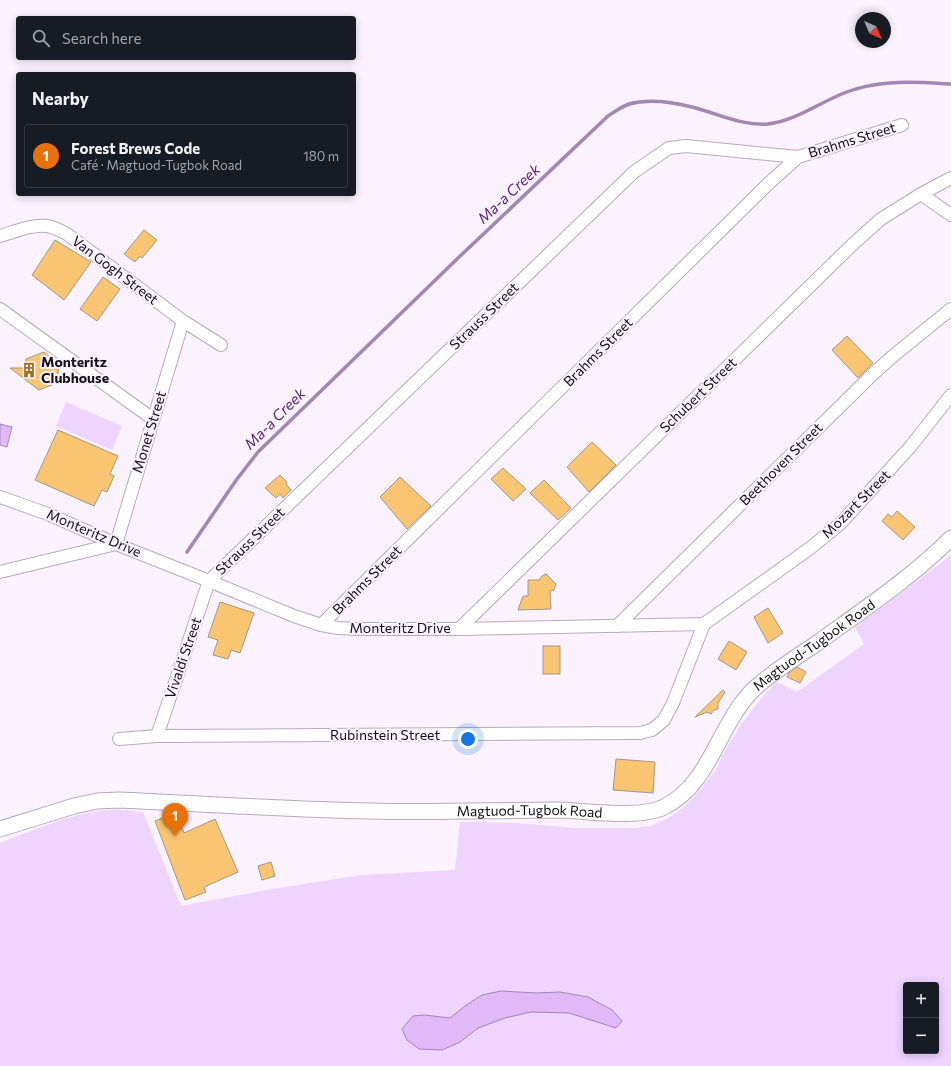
<!DOCTYPE html>
<meta charset="utf-8">
<style>
body{margin:0;font-family:Commissioner,sans-serif;background:#20242c;color:#f1f3f6}
.controls{position:absolute;right:12px;bottom:12px;display:grid;overflow:hidden;border-radius:4px;box-shadow:0 2px 10px #0003}
.controls button{width:36px;height:36px;display:grid;place-items:center;padding:0;border:0;border-bottom:1px solid #363941;background:#171b24;color:#f1f3f6;font:20px sans-serif}
.compass{position:absolute;left:855px;top:12px;width:36px;height:36px;border-radius:50%;background:#171b24;box-shadow:0 2px 10px #0003;rotate:136deg}
.you{position:absolute;left:468px;top:739px;width:14px;height:14px;margin:-10px;border:3px solid #fff;border-radius:50%;background:#1a73e8;box-shadow:0 0 0 6px #1a73e833}
.badge{display:grid;place-items:center;width:26px;height:26px;border-radius:50%;background:#a17425;color:#fff;font-size:13px;font-weight:700}
.pin{position:absolute;translate:-50% -33px;filter:drop-shadow(0 1px 2px #0008)}
.pin::after{content:'';position:absolute;top:21px;width:14px;height:12px;background:inherit;clip-path:polygon(0 0,100% 0,50% 100%)}
.list{margin:0;padding:0;list-style:none}
h2{display:flex;justify-content:space-between;align-items:center;height:52px;margin:0;padding:0 16px;font-size:17px}
h2 small{font-size:13px;font-weight:400;color:#9ea1a6}
.list li{display:grid;grid-template-columns:26px 1fr auto;gap:12px;align-items:center;box-sizing:border-box;height:64px;margin:0 8px 8px;padding:0 8px;border:1px solid #363941;border-radius:4px}
.list b{display:block;font-size:15px;white-space:nowrap}
.list p{margin:0;font-size:13px;white-space:nowrap;color:#9ea1a6}
.list em{font-size:13px;font-style:normal;color:#9ea1a6}
.icon{flex:none;width:22px;height:22px;fill:none;stroke:currentColor;stroke-width:2;stroke-linecap:round;stroke-linejoin:round}
.map{position:relative;flex:none;width:951px;height:1066px;overflow:hidden}
.search{position:absolute;background:#171b24;box-shadow:0 2px 10px #0003;left:16px;top:16px;width:340px;height:44px;display:flex;align-items:center;gap:10px;box-sizing:border-box;padding:0 14px;border-radius:4px;color:#9ea1a6;font-size:15px}
.panel{position:absolute;background:#171b24;box-shadow:0 2px 10px #0003;left:16px;top:72px;width:340px;height:124px;border-radius:4px}
.map>svg:first-child{display:block}
</style>
<div class="map">
<svg width="951" height="1066" viewBox="0 0 951 1066">
<rect width="100%" height="100%" fill="#faf2fe"/>
<g fill="#efd4ff" fill-rule="evenodd">
<path d="M66,402L122,426L112,450L56,426Z"/>
<path d="M951,554V1066H0V843C34,830 69,814 106,810C118,809 131,811 143,812L181,906L272,889L361,875L455,870L460,822L517,823L576,828H635L651,826L670,817L685,806L700,790L715,771L726,749L739,727L763,696L777,682L797,692L864,644L855,627L945,560ZM906,985H936V1051H906Z"/>
</g>
<g fill="#e1b9f7" stroke="#a386b3">
<path d="M0,424L12,427L7,447L0,445Z"/>
<path d="M501,991L536,993L560,992L588,997L612,1010L622,1021L616,1028L569,1013L531,1012L505,1018L478,1028L460,1042L442,1050L419,1049L407,1040L402,1029L413,1016L424,1015L450,1018L465,1006L482,995Z"/>
</g>
<g fill="none" stroke-linecap="round" stroke-linejoin="round">
<path stroke="#a386b3" stroke-width="3.5" d="M187,552L237,479L258,452L456,260L608,116C614,112 621,107 629,104C648,99 672,102 692,107C717,113 741,126 768,124C795,121 819,103 844,93C878,79 914,82 951,84"/>
</g>
<g fill="#fac572" stroke="#a1988a">
<path d="M144,230L157,240L142,258L140,256L135,262L124,254Z"/>
<path d="M55,240L91,262L64,300L32,275Z"/>
<path d="M103,277L120,289L97,321L80,309Z"/>
<path d="M847,336L873,363L858,378L832,350Z"/>
<path d="M44,352L59,364L57,383L39,390L10,368H25L26,359Z"/>
<path d="M58,430L118,456L110,474L114,476L107,492L102,490L94,506L35,480Z"/>
<path d="M592,442L616,465L589,492L567,467Z"/>
<path d="M503,468L526,489L513,501L491,479Z"/>
<path d="M280,475L287,482L286,484L291,490L283,498L280,494L276,498L265,488Z"/>
<path d="M400,477L431,506L407,529L380,497Z"/>
<path d="M544,480L571,508L558,520L530,493Z"/>
<path d="M897,511L915,527L903,540L882,521L888,514L892,517Z"/>
<path d="M546,574L556,584L554,590L550,591L551,609L518,610L523,596H528V580H539L542,576Z"/>
<path d="M220,602L254,613L240,653L231,650L228,659L213,655L218,640L208,637Z"/>
<path d="M768,608L783,633L768,643L754,617Z"/>
<path d="M729,641L747,652L736,670L718,659Z"/>
<rect x="543" y="646" width="17" height="28"/>
<path d="M797,667L806,672L800,683L787,677L789,673Z"/>
<path d="M723,690L725,692L718,703V709L714,710L711,714L707,712L695,717Z"/>
<path d="M616,759L655,762L653,793L613,790Z"/>
<path d="M176,813L184,833L215,819L238,872L204,887L206,892L185,900L155,821Z"/>
<path d="M271,862L275,876L262,880L258,866Z"/>
</g>
<g fill="none" stroke-linecap="round" stroke-linejoin="round">
<defs>
<g id="minor">
<path d="M921,194L951,215"/>
<path d="M0,236C14,232 32,224 47,226C54,227 61,231 67,234L183,321L221,345"/>
<path d="M0,309L153,419"/>
<path d="M0,497L48,514L116,544L209,581L294,616L321,625L338,628L358,629H459L704,624"/>
<path d="M0,572L116,544L183,321"/>
<path d="M704,624L809,549L841,523L911,446L951,395"/>
<path d="M321,625L768,184L798,157L902,125"/>
<path d="M617,626L873,374L893,356L951,309"/>
<path d="M459,629L852,245L881,219L921,194L951,178"/>
<path d="M157,736L209,581L634,172L669,148L686,146L798,157"/>
<path d="M119,739L157,736L640,733L652,730L664,720L673,703L704,624"/>
</g>
<g id="major">
<path id="s1" d="M0,829L74,806L97,801L119,800C202,804 286,809 370,811C433,813 497,810 560,810C588,811 640,819 664,807C712,783 718,723 755,688C773,672 793,659 813,646C860,612 910,579 951,538"/>
</g>
</defs>
<use href="#minor" stroke="#b5acba" stroke-width="14"/>
<use href="#major" stroke="#b5acba" stroke-width="17"/>
<use href="#minor" stroke="#fff" stroke-width="12"/>
<use href="#major" stroke="#fff" stroke-width="15"/>
</g>
<defs>
<symbol id="building-bare" viewBox="-9 -9 18 18"><path d="M-4-6H4V6H1V3H-1V6H-4ZM-2.5-4.3h1.7v1.8h-1.7ZM.8-4.3h1.7v1.8H.8ZM-2.5-1h1.7V.8h-1.7ZM.8-1h1.7V.8H.8Z" fill="#a17425" stroke="#faf2fe" stroke-width="2.5" paint-order="stroke"/></symbol>
</defs>
<g fill-rule="evenodd">
<use href="#building-bare" x="18" y="359" width="22" height="22"/>
</g>
<g text-anchor="middle" stroke-width="4" stroke-linejoin="round" paint-order="stroke">
<g font-size="14" fill="#131015" stroke="#faf2fe">
<text transform="translate(852 140) rotate(-17)" y="5">Brahms Street</text>
<text transform="translate(115 270) rotate(37)" y="5">Van Gogh Street</text>
<text transform="translate(484 316) rotate(-44)" y="5">Strauss Street</text>
<text transform="translate(598 352) rotate(-45)" y="5">Brahms Street</text>
<text transform="translate(698 395) rotate(-44)" y="5">Schubert Street</text>
<text transform="translate(149 432) rotate(-73)" y="5">Monet Street</text>
<text transform="translate(781 464) rotate(-45)" y="5">Beethoven Street</text>
<text transform="translate(856 504) rotate(-45)" y="5">Mozart Street</text>
<text transform="translate(94 533) rotate(23)" y="5">Monteritz Drive</text>
<text transform="translate(250 541) rotate(-44)" y="5">Strauss Street</text>
<text transform="translate(367 580) rotate(-45)" y="5">Brahms Street</text>
<text x="400" y="633">Monteritz Drive</text>
<text dy="5" stroke="none"><textPath href="#s1" startOffset="894">Magtuod-Tugbok Road</textPath></text>
<text transform="translate(183 658) rotate(-71)" y="5">Vivaldi Street</text>
<text x="385" y="740">Rubinstein Street</text>
<text dy="5" stroke="none"><textPath href="#s1" startOffset="534">Magtuod-Tugbok Road</textPath></text>
</g>
<g font-size="14" font-weight="bold" fill="#131015" stroke="#faf2fe" text-anchor="start">
<text x="41" y="367">Monteritz<tspan x="41" dy="16">Clubhouse</tspan></text>
</g>
<g font-size="15" font-style="italic" fill="#5d2079" stroke="#faf2fe">
<text transform="translate(509 194) rotate(-43)" y="5">Ma-a Creek</text>
<text transform="translate(275 419) rotate(-45)" y="5">Ma-a Creek</text>
</g>
</g>
</svg>
<div class="controls">
<button>+</button>
<button>−</button>
</div>
<svg class="compass" viewBox="-18 -18 36 36"><path d="M0-13l5 13h-10z" fill="#e53935"/><path d="M0 13l5-13h-10z" fill="#9ea1a6"/></svg>
<div class="you"></div>
<div class="pin badge" style="left:175px;top:836px;background:#e8710a">1</div>
<div class="search"><svg class="icon" aria-label="search" viewBox="0 0 24 24"><circle cx="10" cy="10" r="6"/><path d="M15 15l6 6"/></svg>Search here</div>
<section class="panel">
<h2>Nearby<small></small></h2>
<ul class="list">
<li><span class="badge" style="background:#e8710a">1</span><div><b>Forest Brews Code</b><p>Café · Magtuod-Tugbok Road</p></div><em>180 m</em></li>
</ul>
</section>
</div>
